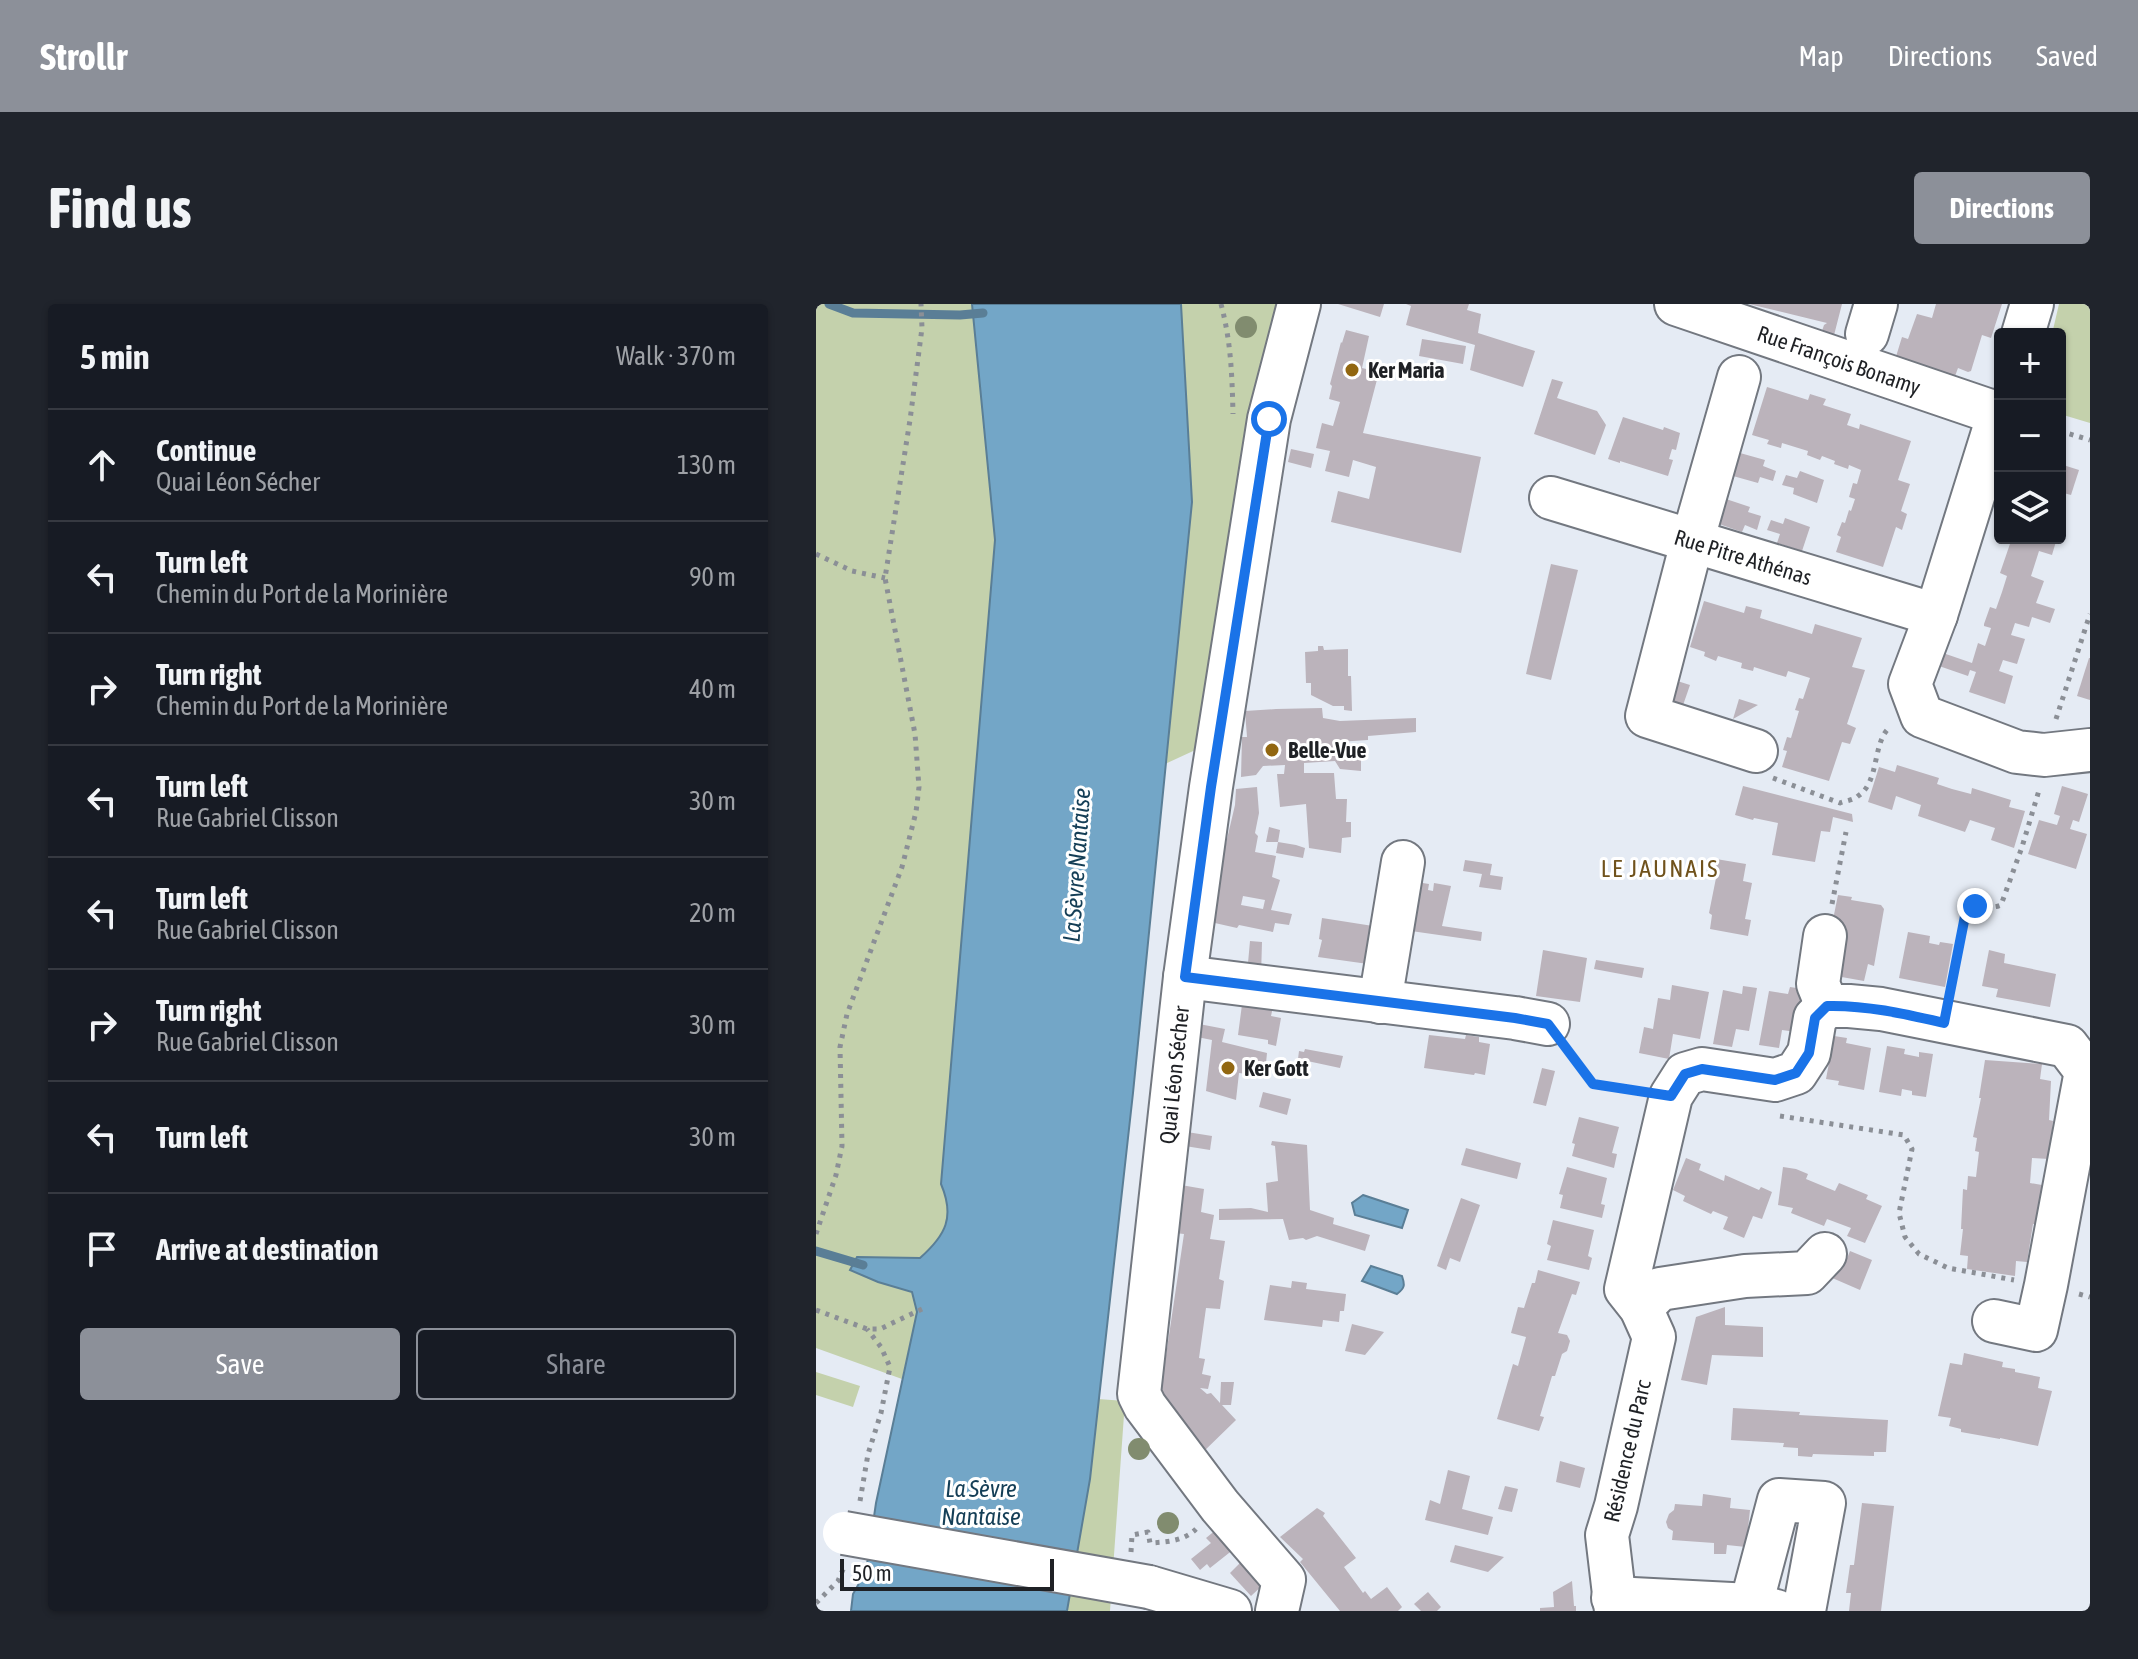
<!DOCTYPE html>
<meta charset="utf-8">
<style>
body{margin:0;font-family:"Asap Condensed",sans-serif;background:#20242c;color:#f1f3f6}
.controls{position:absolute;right:24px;top:24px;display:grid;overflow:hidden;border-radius:8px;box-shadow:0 2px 6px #0004}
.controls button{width:72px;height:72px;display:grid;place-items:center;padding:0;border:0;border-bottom:2px solid #363941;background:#171b24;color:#f1f3f6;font:40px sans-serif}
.scale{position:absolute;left:24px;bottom:20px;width:214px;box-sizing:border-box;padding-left:8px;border:4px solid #1f2125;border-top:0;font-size:22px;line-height:28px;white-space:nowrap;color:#1f2125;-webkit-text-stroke:6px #fff;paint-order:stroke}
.stop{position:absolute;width:24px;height:24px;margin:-18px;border:6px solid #1a73e8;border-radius:50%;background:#fff}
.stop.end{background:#1a73e8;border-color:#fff;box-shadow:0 2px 8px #0008}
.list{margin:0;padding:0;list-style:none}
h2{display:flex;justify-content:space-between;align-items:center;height:104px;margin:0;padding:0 32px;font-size:34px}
h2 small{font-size:26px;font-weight:400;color:#9ea1a6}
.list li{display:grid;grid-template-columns:52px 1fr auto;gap:24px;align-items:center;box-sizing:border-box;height:112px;padding:0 32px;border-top:2px solid #363941}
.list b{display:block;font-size:30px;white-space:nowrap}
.list p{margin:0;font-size:26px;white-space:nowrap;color:#9ea1a6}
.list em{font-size:26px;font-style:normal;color:#9ea1a6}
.actions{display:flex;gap:16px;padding:24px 32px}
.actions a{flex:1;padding:18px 0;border:2px solid #8c9099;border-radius:8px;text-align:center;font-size:28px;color:#8c9099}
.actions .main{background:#8c9099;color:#fff}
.icon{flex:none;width:44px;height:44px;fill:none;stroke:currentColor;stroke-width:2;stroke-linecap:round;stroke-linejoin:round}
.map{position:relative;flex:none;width:1274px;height:1307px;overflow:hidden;border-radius:8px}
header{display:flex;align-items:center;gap:48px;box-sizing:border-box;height:112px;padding:0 40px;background:#8c9099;color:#fff}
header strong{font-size:38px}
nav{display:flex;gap:44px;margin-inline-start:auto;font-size:28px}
.intro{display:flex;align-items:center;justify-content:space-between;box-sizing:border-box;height:192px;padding:0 48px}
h1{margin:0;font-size:56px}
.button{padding:20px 36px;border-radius:8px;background:#8c9099;color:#fff;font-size:28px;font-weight:700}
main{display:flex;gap:48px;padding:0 48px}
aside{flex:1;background:#171b24;border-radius:8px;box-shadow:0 2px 6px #0004}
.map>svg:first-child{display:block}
</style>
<header>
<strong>Strollr</strong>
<nav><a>Map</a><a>Directions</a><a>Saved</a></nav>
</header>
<div class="intro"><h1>Find us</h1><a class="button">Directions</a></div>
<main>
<aside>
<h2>5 min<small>Walk · 370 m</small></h2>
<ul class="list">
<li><svg class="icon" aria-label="ahead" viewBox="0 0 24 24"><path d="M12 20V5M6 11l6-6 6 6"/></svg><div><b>Continue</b><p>Quai Léon Sécher</p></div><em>130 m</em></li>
<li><svg class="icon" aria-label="left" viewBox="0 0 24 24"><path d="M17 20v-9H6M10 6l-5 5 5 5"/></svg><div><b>Turn left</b><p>Chemin du Port de la Morinière</p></div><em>90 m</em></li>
<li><svg class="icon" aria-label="right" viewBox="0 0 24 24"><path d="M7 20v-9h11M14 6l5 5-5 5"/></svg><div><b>Turn right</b><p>Chemin du Port de la Morinière</p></div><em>40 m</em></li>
<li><svg class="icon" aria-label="left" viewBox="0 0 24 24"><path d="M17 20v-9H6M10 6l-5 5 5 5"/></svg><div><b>Turn left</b><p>Rue Gabriel Clisson</p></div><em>30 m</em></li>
<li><svg class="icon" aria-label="left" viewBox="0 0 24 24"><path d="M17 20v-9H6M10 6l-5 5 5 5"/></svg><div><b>Turn left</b><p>Rue Gabriel Clisson</p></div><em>20 m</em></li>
<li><svg class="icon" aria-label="right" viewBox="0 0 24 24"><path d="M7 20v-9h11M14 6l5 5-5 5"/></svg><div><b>Turn right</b><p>Rue Gabriel Clisson</p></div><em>30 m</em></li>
<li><svg class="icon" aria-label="left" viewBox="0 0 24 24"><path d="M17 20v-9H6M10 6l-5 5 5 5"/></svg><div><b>Turn left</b></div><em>30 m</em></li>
<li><svg class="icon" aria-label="arrive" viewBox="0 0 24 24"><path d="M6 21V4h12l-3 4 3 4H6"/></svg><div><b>Arrive at destination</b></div></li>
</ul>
<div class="actions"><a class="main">Save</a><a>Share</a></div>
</aside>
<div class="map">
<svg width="1274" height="1307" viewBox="0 0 1274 1307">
<rect width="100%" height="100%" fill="#e5ebf4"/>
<g fill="#c4d1ac">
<path d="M0,0H156L179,236L125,879L132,895L131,916L123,938L104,954L34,966L62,978L97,988L101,1008L86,1075L0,1044Z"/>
<path d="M365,0H469L388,442L349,460L376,198Z"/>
<path d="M1243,0H1274V119L1244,110V30H1236Z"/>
<path d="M0,1068L44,1082L37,1103L0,1091Z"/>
<path d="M282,1095L309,1097L294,1307H251L274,1175Z"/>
</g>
<g fill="#73a6c7" stroke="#5a7e96" stroke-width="2">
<path d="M156,0H365L376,198L317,789L274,1175L251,1307H35L37,1290L50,1267L60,1199L101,1008L96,988L62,978L34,966L41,953L104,954C130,931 139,913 125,880L179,236Z"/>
<path d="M547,891L592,906L586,924L539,911L536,899Z"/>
<path d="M555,962L586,972C589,981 589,984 581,990L546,977Z"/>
</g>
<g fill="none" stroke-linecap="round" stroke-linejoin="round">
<g stroke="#5a7e96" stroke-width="9">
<path d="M13,0L37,9L144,11L167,9"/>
<path d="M0,947L47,961"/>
</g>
</g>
<g fill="#bbb3bb" fill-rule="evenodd">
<path d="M522,0H568L564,13Z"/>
<path d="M590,0H653L651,6L665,10L662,29L719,47L707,83L654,66L659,41L590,21L595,2Z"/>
<path d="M933,0H1026L1016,39L1003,36L1008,21L1011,19Z"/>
<path d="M1120,0H1186L1175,34L1166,31L1155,67L1152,68L1142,64L1138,75L1078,59L1086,33L1092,35L1101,10L1116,14Z"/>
<path d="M530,26L553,32L546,64L563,68L547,129L665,153L645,249L515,218L522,187L553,195L560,163L537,156L533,173L509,167L514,147L500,144L506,119L517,122L524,98L513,95L516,82L514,80L525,38L526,39Z"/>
<path d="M606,35L650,42L647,60L603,52Z"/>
<path d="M736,75L747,78L741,94L781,107L790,121L779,151L718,130Z"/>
<path d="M951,83L992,96L994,90L1010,95L1007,101L1035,110L1031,121L1043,125L1044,120L1095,137L1082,176L1094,180L1085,207L1091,210L1086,226L1080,223L1067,263L1020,248L1025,233L1021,231L1026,218L1029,219L1033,206L1035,207L1039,195L1033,193L1037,179L1041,180L1045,166L1033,161L1032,165L1018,160L1019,157L1006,152L1004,156L991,151L992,147L966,139L965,144L951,140L953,136L936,131Z"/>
<path d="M807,113L847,126L848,123L864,129L860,146L856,145L853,155L857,156L852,172L804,157V159L792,155Z"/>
<path d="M475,145L498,150L495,164L472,158Z"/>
<path d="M924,149L949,156L947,162L960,167L957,177L944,173L942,179L917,172Z"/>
<path d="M1244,160L1263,166L1255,191L1244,188Z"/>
<path d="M984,167L1008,176L1001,199L977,190L978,184L966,181L970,171L981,174Z"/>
<path d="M910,195L934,203L932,208L945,212L941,226L929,221L926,228L903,220Z"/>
<path d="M969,214L994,223L986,247L961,239L964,230L951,226L955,216L967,220Z"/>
<path d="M1196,234H1241L1236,251L1223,247L1215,272L1228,277L1220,299L1239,305L1234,319L1216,313L1213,323L1199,319L1195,331L1209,335L1201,360L1187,356L1183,367L1197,372L1189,400L1153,388L1160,368L1154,366L1152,372L1123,362L1127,349L1156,359L1162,339L1169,342L1175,324L1168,322V320L1174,303L1180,305L1186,288L1191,272L1184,269Z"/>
<path d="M735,260L762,266L735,376L710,370Z"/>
<path d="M888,297L928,309L930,302L946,306L944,314L996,330L999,320L1046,334L1036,363L1049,366L1031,420L1040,424L1034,440L1026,438L1013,477L966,463L971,447L967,446L971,433L975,434L983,407L979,406L983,394L987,395L994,374L972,367L970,373L938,363L937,367L925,364L926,359L902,352L900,357L888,352L889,348L874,343Z"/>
<path d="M502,342H507L508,346L532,345V372H535L536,407L528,406V402H517L495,391V379H490L489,348L502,347Z"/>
<path d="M1273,354H1274V396L1261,392Z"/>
<path d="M855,375L874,381L865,407L847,401Z"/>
<path d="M923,395L942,401L917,415Z"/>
<path d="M506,404L507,414L524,417L600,414V428L552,432V436L522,438L523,452L545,450V467L524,465L519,457L488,459V469H518L520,495H531L530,518H535V533L526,534L525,549L493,544L490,500L464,503L461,470H468L469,461L447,462L440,471L425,473L426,433H431L429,407L460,405Z"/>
<path d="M1081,461L1123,474L1121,480L1136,485L1155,490L1156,484L1195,496L1193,503L1209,507L1198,544L1175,536L1179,524L1154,516L1149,528L1102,512L1105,501L1080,492L1076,506L1052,498L1063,463L1079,468Z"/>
<path d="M927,482L1036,510L1037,518L1017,513L1014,528L1005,527L999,558L956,551L962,519L938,514L937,516L919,511Z"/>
<path d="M1246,482L1272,490L1263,518L1257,516L1254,525L1271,530L1260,565L1212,550L1223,516L1241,521L1244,512L1238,510Z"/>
<path d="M441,483L443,509L439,529L442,532L439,548L460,552L456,573L464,576L455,606L476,610L473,621L459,619L457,628L423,621L421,624L390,617L404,565L419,501L420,485ZM427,592L449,596L447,605L425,601Z"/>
<path d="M453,523L464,526L462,538L480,541L489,544L487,554L460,549L462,538H450Z"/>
<path d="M900,555L930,560L927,577L936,579L929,615L935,616L932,632L894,625L896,611L893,609L900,574L897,573Z"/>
<path d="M649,556L676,560L674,571L687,573L685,586L663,583L666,570L647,567Z"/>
<path d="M588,576L613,580L612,586L617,587L618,579L635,582L626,622L666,628L665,637L595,627Z"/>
<path d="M1022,591L1036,593L1035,596L1065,601L1068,605L1058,662L1052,660L1048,677L1020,672L1013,635Z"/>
<path d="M506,614L557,622L552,660L502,653L506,636L503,635Z"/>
<path d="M1092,628L1114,632L1113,639L1123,641L1124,638L1137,640L1129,683L1083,674Z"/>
<path d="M434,637L446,638L445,672L391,655L432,659Z"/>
<path d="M727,646L771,654L764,698L720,692Z"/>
<path d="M1173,646L1189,650L1188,659L1240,670L1234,703L1180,693L1182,685L1166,682Z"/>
<path d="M780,656L828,664L826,674L778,665Z"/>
<path d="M856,681L893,688L884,735L857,730L853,755L823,749L828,723L837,725L842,694L854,696Z"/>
<path d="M927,682L941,684L933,727L920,725L916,743L897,740L907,686L926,690Z"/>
<path d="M974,683L987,685L980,728L966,726L963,744L943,741L953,687L972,690Z"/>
<path d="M427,693L458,698L455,712L465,714L460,742L452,740V736L422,731Z"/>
<path d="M383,720L409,725L406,738L451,749L450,759L432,756L430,770L423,769L420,796L390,787L396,736L381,733Z"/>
<path d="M613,731L649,735L650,731L663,733V738L674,740L669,771L659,769L658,771L608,764Z"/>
<path d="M1018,732L1031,734L1030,739L1055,744L1048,786L1022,781L1023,777L1010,775Z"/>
<path d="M1071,742L1089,745L1088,750L1103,753V748L1117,750L1110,793L1096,791V787L1086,785L1085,792L1063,788Z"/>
<path d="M489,745L527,752L524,764L482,755L483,747L488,748Z"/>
<path d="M1169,756L1226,760L1224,775L1235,777L1233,816L1237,817L1233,855L1216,854L1214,879L1226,881L1222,920H1217L1211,958L1200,957L1199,972L1151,965L1152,952L1144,951L1147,925H1145L1147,885L1151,886L1152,872L1160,873L1163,848L1159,847L1161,834L1157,833L1165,794H1163Z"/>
<path d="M726,764L739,767L730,802L717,799Z"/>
<path d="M447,788L475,795L471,811L443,803Z"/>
<path d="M763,813L803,823L796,849L801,850L798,864L756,852L759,840L756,839Z"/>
<path d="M371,828L396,832L394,846L369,842Z"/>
<path d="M456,837L491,841L494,906L518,914L517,920L554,931L549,947L501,932L490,936L487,934L473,936L467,915L403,916V905L435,904L452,908L450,879L462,877L459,842L455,841Z"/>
<path d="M650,844L705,859L701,875L645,861Z"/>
<path d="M870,854L885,860L883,866L908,877L909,871L943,886L945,883L956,888L946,915L937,912L928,934L907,925L912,913L897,907L895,910L867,897L869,892L857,886Z"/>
<path d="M751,863L791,874L785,900L789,901L786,914L744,904L747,891L743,890Z"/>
<path d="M967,863L980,865L992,870L990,875L1019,887L1023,879L1052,891L1050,895L1066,902L1049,939L1031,932L1035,924L1011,915L1008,922L975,909L977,904L962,901Z"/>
<path d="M365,881L388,885L385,908L398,911L394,935L409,937L403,975L408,977L404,1005L390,1004L383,1054L389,1055L386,1070L395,1072L392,1085L384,1084L391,1090L395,1089L404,1099L405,1078H418L415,1101H406L420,1116L383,1152L344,1092L368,930L359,929Z"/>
<path d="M645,894L664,901L644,958L634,954L630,966L621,962Z"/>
<path d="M737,916L778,926L772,952L776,954L773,966L731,956L735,942L731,940Z"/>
<path d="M1034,947L1056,956L1044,986L1014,973L1022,954L1030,957Z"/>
<path d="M722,966L764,978L760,991L756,990L742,1029L751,1031L754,1037L751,1047L746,1050L739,1072H736L724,1112L728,1113L723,1127L681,1115L697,1060L702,1062L710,1033L695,1029L702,1003L708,1004L716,979H719Z"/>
<path d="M476,977L491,979L490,985L530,990L528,1007H524L523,1018L507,1016L506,1023L448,1016L454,981L475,984Z"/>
<path d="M909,1003V1021L947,1023V1053L896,1051L891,1081L865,1076L880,1013Z"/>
<path d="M536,1020L568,1028L549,1051L529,1047Z"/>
<path d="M1148,1049L1187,1058L1186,1063L1199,1065V1068L1224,1073L1222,1084L1236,1087L1222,1142L1184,1134V1135L1145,1128V1125L1133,1122L1135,1114L1122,1112L1134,1059L1146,1061Z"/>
<path d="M917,1104L984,1108L983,1111L1072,1116L1070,1148H1058V1152L997,1150L996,1153L982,1152V1144L967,1143L968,1139L915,1136Z"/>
<path d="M744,1157L769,1164L764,1184L740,1178Z"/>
<path d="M632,1166L654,1172L646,1205L677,1213L672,1231L609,1216L614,1196L624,1200Z"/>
<path d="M689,1182L702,1185L696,1208L682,1205Z"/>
<path d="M887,1190L915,1194L914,1204L934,1206L930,1243L911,1241L910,1250H898V1239L856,1236L857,1227L852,1224L850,1218L853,1210L858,1206L859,1200L886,1202Z"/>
<path d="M1046,1199L1078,1202L1065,1307H1033L1035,1289H1030L1034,1261H1038Z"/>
<path d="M501,1204L509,1209L507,1212L540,1254L528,1263L547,1289L549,1287L555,1295L571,1283L586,1303L582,1307H524L484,1258L487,1255L464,1233Z"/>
<path d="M401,1225L418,1245L394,1264L391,1260L384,1266L375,1255L395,1239L390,1234Z"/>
<path d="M639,1241L688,1253L672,1268L634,1258Z"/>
<path d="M427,1256L449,1279L435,1292L414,1269Z"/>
<path d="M756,1277L758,1302H760V1307H724V1304L738,1303L737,1288Z"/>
<path d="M612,1288L625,1303L621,1307H605L598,1300Z"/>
</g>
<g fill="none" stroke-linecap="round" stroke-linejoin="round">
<defs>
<g id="minor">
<path d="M860,0L1183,110"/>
<path d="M1051,30L1060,0"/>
<path d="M1207,30L1216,0"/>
<path d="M923,73L876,238L831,412L940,447"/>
<path d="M1184,106L1120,311L1094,380L1106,412L1201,448L1228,451L1274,446"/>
<path d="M735,194L1120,311"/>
<path d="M1009,632L1002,680L1011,702"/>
<path d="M369,673L699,714L732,720"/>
<path d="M564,698L587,558"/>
<path d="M825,1004L844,985L929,972L991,969L1009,950"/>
<path d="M333,1283L414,1307"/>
<path d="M797,1294L935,1301L960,1307"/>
<path d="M935,1301L963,1196L1008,1199L988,1307"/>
<path d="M461,1307L468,1276L404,1202L329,1102L323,1090L369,673L395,483L453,115L483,0"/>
<path d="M800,1307L791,1231L800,1202L838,1033L825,1004L810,985L855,792L869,770L886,765L959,776L980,769L993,749L999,714L1011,702H1033L1065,705L1251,742L1270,767L1230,981L1220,1026L1178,1017"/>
</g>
</defs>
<use href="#minor" stroke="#737880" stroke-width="46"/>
<g stroke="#8b8f96" stroke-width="5" stroke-dasharray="4 6" stroke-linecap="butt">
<path d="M405,0C415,38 416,70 417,110"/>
<path d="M1244,127L1274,136"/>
<path d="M0,250L36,267L69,274"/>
<path d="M1240,415L1274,310"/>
<path d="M957,474L1024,499C1029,497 1038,496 1042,492C1064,478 1056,438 1074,423"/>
<path d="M1016,600L1030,528"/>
<path d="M1134,686L1149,612C1156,596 1172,607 1185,601L1206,543L1224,483"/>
<path d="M751,747L777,780L824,788"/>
<path d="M964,812L1088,831L1096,845L1083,909L1089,933L1103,950L1132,964L1198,976"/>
<path d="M0,930L20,871L26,842L24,743L31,710L86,563L100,508L103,483L99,430L69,274L94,116L106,24L105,0"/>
<path d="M1263,990L1274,993"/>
<path d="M0,1006L51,1025H64L108,1004"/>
<path d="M44,1197L52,1150L65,1109L74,1063L65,1043L51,1025"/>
<path d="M315,1248L316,1231L332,1228L334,1239C351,1238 368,1237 380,1225"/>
<path d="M0,1299L22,1277L29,1261"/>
</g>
<use href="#minor" stroke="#fff" stroke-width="42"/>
<defs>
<path id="minor-bridge" d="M28,1229L333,1283"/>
</defs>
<use href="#minor-bridge" stroke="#737880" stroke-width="46" stroke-linecap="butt"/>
<use href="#minor-bridge" stroke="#fff" stroke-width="42"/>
</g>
<g fill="#818c6f">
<circle cx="430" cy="23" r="11"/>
<circle cx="323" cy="1145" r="11"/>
<circle cx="352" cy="1219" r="11"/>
</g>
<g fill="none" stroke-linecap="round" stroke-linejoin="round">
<path stroke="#1a73e8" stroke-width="10" d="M453,115L395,483L369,673L699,714L732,720L777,780L855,792L869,770L886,765L959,776L980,769L993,749L999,714L1011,702C1051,701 1089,710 1128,719L1149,612L1151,605L1159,602"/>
</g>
<g fill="#926711" stroke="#fff" stroke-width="3">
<circle cx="536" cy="66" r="8"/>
<circle cx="456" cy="446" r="8"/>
<circle cx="412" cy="764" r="8"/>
</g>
<g text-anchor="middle" stroke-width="6" stroke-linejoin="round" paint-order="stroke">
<g font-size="22" fill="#1f2125" stroke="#fff">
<text transform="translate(1023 56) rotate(19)" y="8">Rue François Bonamy</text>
<text transform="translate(927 253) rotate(17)" y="8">Rue Pitre Athénas</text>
<text transform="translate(358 771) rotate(-84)" y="8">Quai Léon Sécher</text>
<text transform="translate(811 1147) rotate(-77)" y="8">Résidence du Parc</text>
</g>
<g font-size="22" font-weight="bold" fill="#1f2125" stroke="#fff" text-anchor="start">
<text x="552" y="74">Ker Maria</text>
<text x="472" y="454">Belle-Vue</text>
<text x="428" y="772">Ker Gott</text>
</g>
<g font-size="24" font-style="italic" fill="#143e56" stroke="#fff">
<text transform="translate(261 561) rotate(-86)" y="8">La Sèvre Nantaise</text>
<text x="165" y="1193">La Sèvre<tspan x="165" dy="28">Nantaise</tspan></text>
</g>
<g font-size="24" letter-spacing="2" fill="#70521c" stroke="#fff">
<text x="844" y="573">LE JAUNAIS</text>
</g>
</g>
</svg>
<div class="controls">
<button>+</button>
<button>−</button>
<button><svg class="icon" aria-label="layers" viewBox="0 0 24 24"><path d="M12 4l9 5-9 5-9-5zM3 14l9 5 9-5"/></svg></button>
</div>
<div class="scale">50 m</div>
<div class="stop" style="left:453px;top:115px"></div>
<div class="stop end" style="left:1159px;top:602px"></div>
</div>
</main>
